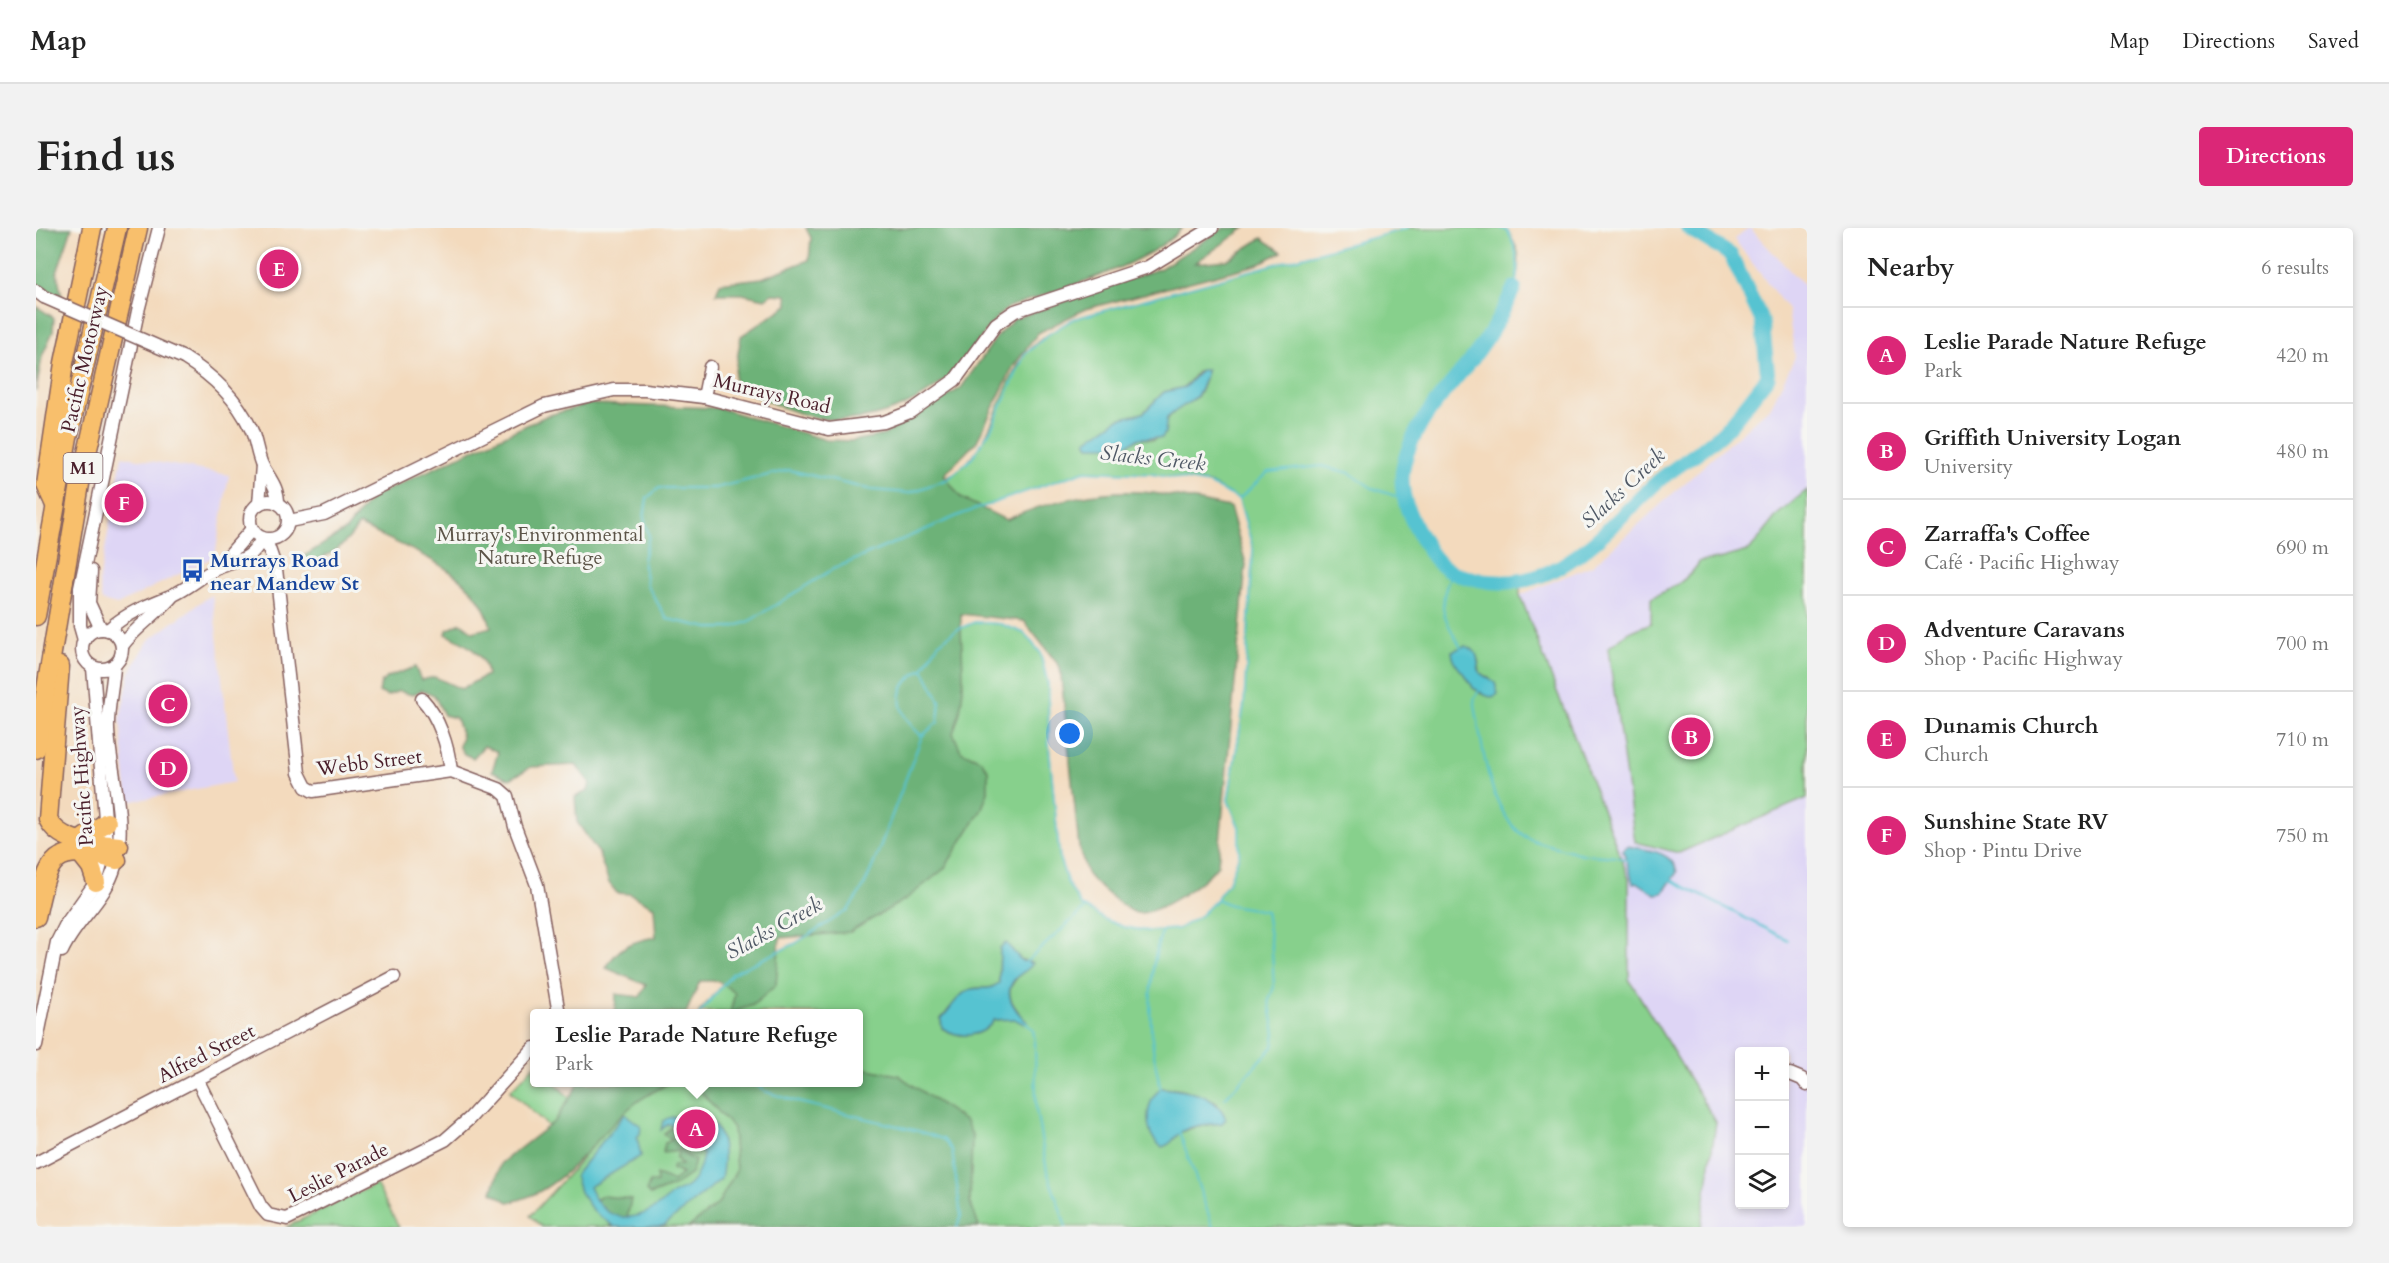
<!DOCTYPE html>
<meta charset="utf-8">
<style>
body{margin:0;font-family:Cardo,serif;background:#f2f2f2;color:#222}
.controls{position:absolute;right:18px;bottom:18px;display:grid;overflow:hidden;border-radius:6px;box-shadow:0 3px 9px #0003}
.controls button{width:54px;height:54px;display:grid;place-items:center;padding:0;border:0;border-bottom:2px solid #e0e0e0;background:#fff;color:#222;font:30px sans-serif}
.you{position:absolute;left:1034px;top:506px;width:21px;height:21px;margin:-15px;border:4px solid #fff;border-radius:50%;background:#1a73e8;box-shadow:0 0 0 9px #1a73e833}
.badge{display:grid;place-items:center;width:39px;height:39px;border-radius:50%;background:#db2777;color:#fff;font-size:20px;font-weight:700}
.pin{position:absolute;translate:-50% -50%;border:3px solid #fff;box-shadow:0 2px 6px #0006}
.popup{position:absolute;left:494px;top:781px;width:333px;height:78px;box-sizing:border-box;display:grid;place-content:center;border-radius:6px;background:#fff;filter:drop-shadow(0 2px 4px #0005);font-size:20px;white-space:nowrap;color:#767676}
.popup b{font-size:22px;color:#222}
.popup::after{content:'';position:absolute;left:50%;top:100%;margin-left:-12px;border:12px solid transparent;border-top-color:#fff}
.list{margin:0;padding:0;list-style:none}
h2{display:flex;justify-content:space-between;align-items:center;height:78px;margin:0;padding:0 24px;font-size:26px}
h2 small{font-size:20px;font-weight:400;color:#767676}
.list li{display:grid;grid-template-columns:39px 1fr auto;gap:18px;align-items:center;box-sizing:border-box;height:96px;padding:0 24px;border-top:2px solid #e0e0e0}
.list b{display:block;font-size:22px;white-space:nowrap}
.list p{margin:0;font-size:20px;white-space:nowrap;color:#767676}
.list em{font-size:20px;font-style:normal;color:#767676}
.icon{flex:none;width:33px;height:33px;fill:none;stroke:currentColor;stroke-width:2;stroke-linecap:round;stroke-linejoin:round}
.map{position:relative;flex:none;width:1771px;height:999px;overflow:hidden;border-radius:6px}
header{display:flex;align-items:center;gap:36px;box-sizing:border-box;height:84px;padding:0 30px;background:#fff;border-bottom:2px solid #e0e0e0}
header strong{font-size:28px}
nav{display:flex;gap:33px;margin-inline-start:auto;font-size:21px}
.intro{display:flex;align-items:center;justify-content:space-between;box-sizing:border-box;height:144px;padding:0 36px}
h1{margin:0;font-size:42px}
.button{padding:15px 27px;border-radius:6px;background:#db2777;color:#fff;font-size:21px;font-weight:700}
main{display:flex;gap:36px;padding:0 36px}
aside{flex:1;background:#fff;border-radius:6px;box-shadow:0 3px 9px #0003}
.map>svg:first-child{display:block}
</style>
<header>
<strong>Map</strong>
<nav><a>Map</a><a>Directions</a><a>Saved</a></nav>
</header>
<div class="intro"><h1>Find us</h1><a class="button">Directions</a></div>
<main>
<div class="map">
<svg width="1771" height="999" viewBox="0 0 1771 999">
<rect width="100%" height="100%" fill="#f6f6f2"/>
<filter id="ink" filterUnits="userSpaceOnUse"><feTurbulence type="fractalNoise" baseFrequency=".0167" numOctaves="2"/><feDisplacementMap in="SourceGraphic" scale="12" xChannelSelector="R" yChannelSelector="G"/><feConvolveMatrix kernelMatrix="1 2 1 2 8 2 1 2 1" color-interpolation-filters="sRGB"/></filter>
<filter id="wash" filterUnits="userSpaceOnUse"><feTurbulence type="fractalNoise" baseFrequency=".008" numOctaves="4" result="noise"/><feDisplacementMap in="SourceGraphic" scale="24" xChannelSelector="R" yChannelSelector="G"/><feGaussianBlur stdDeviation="1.35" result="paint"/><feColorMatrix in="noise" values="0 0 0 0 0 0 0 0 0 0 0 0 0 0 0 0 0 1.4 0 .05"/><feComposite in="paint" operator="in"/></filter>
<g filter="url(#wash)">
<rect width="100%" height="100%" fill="#f3dabd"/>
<g fill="#ded5f5" fill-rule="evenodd">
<path d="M1714,0L1771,61V999H1665L1680,894L1593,751V651L1484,367L1557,337L1735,178L1759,129L1752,82L1698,11ZM1704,824H1748V976H1704Z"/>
<path d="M86,228L193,247L179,328L81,377L66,373L63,354Z"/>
<path d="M176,366L198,554L92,574L84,491L94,444L113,412Z"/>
</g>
<g fill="#87d08c" stroke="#68785c" stroke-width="1.5" fill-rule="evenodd">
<path d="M1372,0H1465L1472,3C1475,9 1480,17 1482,24C1485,42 1478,60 1471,76C1431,161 1322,212 1389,317C1411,351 1447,356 1484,354V367L1593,651V751L1680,894L1665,999H921L822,854V786L663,784L697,745L760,715L791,696L920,402L939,394L965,396L988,405L1004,424L1012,456L1013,518L1024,632L1032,656L1045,677L1070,692L1088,699L1112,703L1142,701L1165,687L1178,674L1193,653L1203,627V599L1192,572L1208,476L1217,321L1203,271L1173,255L1115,246L1049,243L926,286L892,258C960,234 953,177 988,128C999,112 1021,101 1037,91ZM1171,143C1161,185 1154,165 1134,188C1128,195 1124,205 1118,212L1104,210L1088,218L1051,213L1107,185L1128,164L1149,159L1161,144ZM1442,432L1444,445L1453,450L1445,466L1436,458L1434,452L1424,441ZM964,720C974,725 985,734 995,734C969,763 966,763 990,794L978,790L958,792C946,810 924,811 906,800L905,791C915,781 923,766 936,761C946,758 952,764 963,755ZM1125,860L1150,862L1181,875L1186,895L1161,898L1143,905Z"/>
<path d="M1771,262V570L1643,625L1599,614L1572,420L1591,405L1615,395V370C1636,360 1652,353 1664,333L1684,331L1714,322L1741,287Z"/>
<path d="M498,838V854L518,855L542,877L603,855H673L905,999H506L494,988L547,930L474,863Z"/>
<path d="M340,956L363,999H250Z"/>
</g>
<g fill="#6db278" stroke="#5c6852" stroke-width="1.5">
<path d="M0,0H36L21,44L26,69L0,57Z"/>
<path d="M770,0H1146C1113,38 1022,61 973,79C949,97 938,125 917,145C880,180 823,201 773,188C748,182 724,170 700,160L698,149L705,108L752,77L751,67L736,66L729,71L706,66H680L684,55L726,50L773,32L775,10Z"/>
<path d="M1188,0H1209L1159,35L1191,32L1226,10L1246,24L1220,37L1049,81L1002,105L977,139L941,213L908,247L925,270L970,292C1013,272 1068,260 1117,265C1142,268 1168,274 1194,279L1210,336L1182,636C1172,653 1121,687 1101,685C1092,684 1056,654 1051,645C1048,638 1046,627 1043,619L1024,439L988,393L925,386C924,428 934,466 917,505L925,523L945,532L952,542V564L945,583L908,641L870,671L814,704L744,710L740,757L717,777L694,785L699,765L682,753H664L650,785H579L580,766L604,769L610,757L570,740C582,718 597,713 620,709L618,679L594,666L581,665L573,655L562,624L541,594L539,569L552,563L554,555L540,537L495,539L474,551L456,543L462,524L448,518L437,530L428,526L423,518L426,509L420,490L408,487L398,467L386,462L376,467L363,463L351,468L343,464L345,455L352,449L379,439L385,452L399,449L425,461L451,447C450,425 428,415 410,406L411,402L425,395L437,404L455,399C442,342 370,321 323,297C306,321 300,323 274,336L269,334L268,328L310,302L336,269L510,188L553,176L683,180L790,212L816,213L848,207L925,160L962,107L978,91L1125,40Z"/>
<path d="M0,78L18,90L17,103L6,129L0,163Z"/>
<path d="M822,839L862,847L930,894L936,907L934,974L943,999H653L682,976L700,943L697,900L657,855L822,854Z"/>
<path d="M543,855H633C621,862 608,868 597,877C558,909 526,967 472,974L456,964L465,935L519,893Z"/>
<path d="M635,899L648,913L645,919L648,925L659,933L655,946L637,958L614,967L610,963L614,954H621L620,947L637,953L646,946L636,941L637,937H646L640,930L643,923L627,925L629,915L636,912L628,906Z"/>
<path d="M566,968L595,971L591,990L594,999H574V987L559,972Z"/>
</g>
<g fill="#57c3d1" stroke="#50717e" stroke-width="1.5">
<path d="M1165,142H1171C1162,180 1155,168 1131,190L1129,205L1126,210H1104L1088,218H1053L1050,213L1082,191L1107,185L1128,164L1149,159Z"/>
<path d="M1429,418C1445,423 1440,432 1444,445L1459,455L1462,466C1453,474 1445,463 1437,460C1432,446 1416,439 1416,423Z"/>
<path d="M1591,618C1610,622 1636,622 1641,644L1627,665L1619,666L1601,654L1597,655L1587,622Z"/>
<path d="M970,715L986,733L997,735C993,742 988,743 982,748C964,764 978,781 991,794L988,796L978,791L958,792C946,810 924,811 906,800L905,791C914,782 923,764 936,761C946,759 953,763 963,755L964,720Z"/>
<path d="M1125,860C1149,862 1181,865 1190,891L1186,895C1173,897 1155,896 1144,905C1136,911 1137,916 1126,919C1107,906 1108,875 1125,860Z"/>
<path d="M589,886L605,898L604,906L601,909L605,928L553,959C570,999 604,996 634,968C639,963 645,963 651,959C661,952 665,938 667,926L654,913L647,900L632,896L625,902L627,893C636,887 639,890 649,888C687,883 691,921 685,951L629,997L622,999H579L557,983L544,964L539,947Z"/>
</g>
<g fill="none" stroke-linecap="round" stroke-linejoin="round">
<g stroke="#57c3d1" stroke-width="2">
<path d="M1465,0L1472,3C1481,22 1485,39 1478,60"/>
<path d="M1203,271L1232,244L1286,238L1314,245L1336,260L1368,271"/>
<path d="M1416,344C1400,380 1407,387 1425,420"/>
<path d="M1443,463L1438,470C1445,510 1452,592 1494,611C1505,616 1530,621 1542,625C1558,630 1577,625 1591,632"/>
<path d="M886,508C860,486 854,459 887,441"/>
<path d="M1635,652L1752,712"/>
<path d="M1180,671L1194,677L1230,683L1236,722L1238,759L1233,772L1239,805L1237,819L1189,870"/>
<path d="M989,735L1049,680"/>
<path d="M663,786L697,745L760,715L812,682L827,660L838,635L886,508L902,494L904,473L887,441L902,416L920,402L939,394L965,396L988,405L1004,424L1012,456L1013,518L1024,632L1032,656L1045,677L1070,692L1088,699L1112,703L1142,701L1165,687L1178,674L1193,653L1203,627V599L1192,572L1208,476L1217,321L1203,271L1173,256L1115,246L1049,243L926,286L797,341L712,394L693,400H673L631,391L611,357L607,332L613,308L608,290L611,270L623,260H679L753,242L836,262L873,265L912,251L936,230L955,201L989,126L1013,106L1037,91L1372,0"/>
<path d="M989,794L997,802L999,813L1000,881L1011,943L1030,999"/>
<path d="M717,854L728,863L762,874L882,903L907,911L916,922L925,988L921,999"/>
<path d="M1125,862C1112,809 1109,754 1126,702"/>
<path d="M1143,903L1177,999"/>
</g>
<path stroke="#57c3d1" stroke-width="15" d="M1478,60C1468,82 1457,103 1442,123C1415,159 1380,189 1368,235C1360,267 1378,299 1394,324C1404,340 1422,348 1439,351C1521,370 1567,303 1621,254C1641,237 1667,223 1686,205C1703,188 1717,167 1732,149L1726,93L1695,27L1652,0"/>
</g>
</g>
<g filter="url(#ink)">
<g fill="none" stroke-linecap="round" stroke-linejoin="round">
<defs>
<g id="minor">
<path d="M0,63L8,69"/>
<path d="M148,130C176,147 201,171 215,201C220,212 221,226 226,237C233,250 242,259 242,275"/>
<path d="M668,169L674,139"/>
<circle cx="233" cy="292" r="19"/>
<path d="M223,276L226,237"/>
<path d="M253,293L288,286L508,178L578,162H609L668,169L793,201L848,194L874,184L919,152L960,96L979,83L1112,39L1176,0"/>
<path d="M230,312L240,341L263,545L270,559L277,563L415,543L463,561L471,568L479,599L501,657L523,786"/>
<path d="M182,340L216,301"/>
<path d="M55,343L53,375L65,401"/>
<circle cx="66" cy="421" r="20"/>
<path d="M72,402C90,385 115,376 137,367C153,360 166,347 182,340C202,331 215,334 226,310"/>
<path d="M48,412L44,398V360L102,83L123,0"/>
<path d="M86,418C101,397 122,386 138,366"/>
<path d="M386,471C403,489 412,518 415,543"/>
<path d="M26,723C40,692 70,671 79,638C92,595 74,545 72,502C71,480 77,460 78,438"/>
<path d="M0,817L21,714L30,696L60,654L71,616L57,440"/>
<path d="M1754,846L1766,851L1771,857"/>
<path d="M161,851L225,979L232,987L251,991L409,912L433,891L498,820"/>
<path d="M0,935L358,749"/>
</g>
<g id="highway">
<path d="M19,277L10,257L28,135L56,0"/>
<path d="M0,388L32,209L81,0"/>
<path d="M24,438L12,591C24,616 59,615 83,618"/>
<path d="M0,521L44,256L102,0"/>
<path d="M45,612L71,594"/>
<path d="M44,625L55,639L60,654"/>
<path d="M0,689C13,629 15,615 81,632"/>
</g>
</defs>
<use href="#minor" stroke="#85605e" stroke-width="15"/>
<use href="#highway" stroke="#85605e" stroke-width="21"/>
<use href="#minor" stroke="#fff" stroke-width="12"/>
<use href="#highway" stroke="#f8bf6c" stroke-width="18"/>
<defs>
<path id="minor-bridge" d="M8,69L148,130"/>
</defs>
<use href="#minor-bridge" stroke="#85605e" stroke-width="15" stroke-linecap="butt"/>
<use href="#minor-bridge" stroke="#fff" stroke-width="12"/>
</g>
</g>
<defs>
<symbol id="bus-bare" viewBox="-9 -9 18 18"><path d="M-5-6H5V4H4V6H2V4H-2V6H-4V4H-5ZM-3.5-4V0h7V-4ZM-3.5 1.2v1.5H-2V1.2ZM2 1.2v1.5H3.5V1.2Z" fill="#1a4fb4" stroke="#f6f6f2" stroke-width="2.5" paint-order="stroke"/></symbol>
</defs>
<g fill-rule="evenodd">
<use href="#bus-bare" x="140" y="326" width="33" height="33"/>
</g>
<g text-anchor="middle" stroke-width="6" stroke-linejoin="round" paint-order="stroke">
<rect fill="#f6f6f2" stroke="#7e6067" stroke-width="1.5" x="27.5" y="225" width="39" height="30" rx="4.5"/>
<g font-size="18" font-weight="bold" fill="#4a1f2b">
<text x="47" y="246">M1</text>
</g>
<g font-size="20" fill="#4a1f2b" stroke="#f6f6f2">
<text transform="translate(48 131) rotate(-77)" y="7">Pacific Motorway</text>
<text transform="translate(736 165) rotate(13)" y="7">Murrays Road</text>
<text transform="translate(333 534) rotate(-7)" y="7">Webb Street</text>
<text transform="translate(45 548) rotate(-94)" y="7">Pacific Highway</text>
<text transform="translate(170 825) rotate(-27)" y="7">Alfred Street</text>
<text transform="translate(302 944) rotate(-27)" y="7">Leslie Parade</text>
</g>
<g font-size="20" fill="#5c5448" stroke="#f6f6f2">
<text x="504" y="313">Murray's Environmental<tspan x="504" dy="23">Nature Refuge</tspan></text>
</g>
<g font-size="20" font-weight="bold" fill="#164399" stroke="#f6f6f2" text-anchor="start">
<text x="174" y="339">Murrays Road<tspan x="174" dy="23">near Mandew St</tspan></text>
</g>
<g font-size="21" font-style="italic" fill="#4f5865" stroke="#f6f6f2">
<text transform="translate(1117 230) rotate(6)" y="7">Slacks Creek</text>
<text transform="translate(1587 260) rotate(-43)" y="7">Slacks Creek</text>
<text transform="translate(738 700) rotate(-29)" y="7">Slacks Creek</text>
</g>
</g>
</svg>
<div class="controls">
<button>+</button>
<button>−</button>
<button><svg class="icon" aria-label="layers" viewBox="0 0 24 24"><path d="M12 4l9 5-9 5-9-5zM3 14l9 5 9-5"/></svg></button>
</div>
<div class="you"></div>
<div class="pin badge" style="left:660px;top:901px">A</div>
<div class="popup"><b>Leslie Parade Nature Refuge</b>Park</div>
<div class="pin badge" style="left:1655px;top:509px">B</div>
<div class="pin badge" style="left:132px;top:476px">C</div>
<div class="pin badge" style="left:132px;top:540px">D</div>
<div class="pin badge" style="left:243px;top:41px">E</div>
<div class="pin badge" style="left:88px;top:275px">F</div>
</div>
<aside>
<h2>Nearby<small>6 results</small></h2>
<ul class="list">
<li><span class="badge">A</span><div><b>Leslie Parade Nature Refuge</b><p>Park</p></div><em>420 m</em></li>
<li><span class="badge">B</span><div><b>Griffith University Logan</b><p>University</p></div><em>480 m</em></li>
<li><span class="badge">C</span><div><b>Zarraffa's Coffee</b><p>Café · Pacific Highway</p></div><em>690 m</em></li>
<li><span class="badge">D</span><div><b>Adventure Caravans</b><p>Shop · Pacific Highway</p></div><em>700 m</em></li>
<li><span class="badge">E</span><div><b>Dunamis Church</b><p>Church</p></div><em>710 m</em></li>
<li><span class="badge">F</span><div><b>Sunshine State RV</b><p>Shop · Pintu Drive</p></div><em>750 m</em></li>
</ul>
</aside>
</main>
